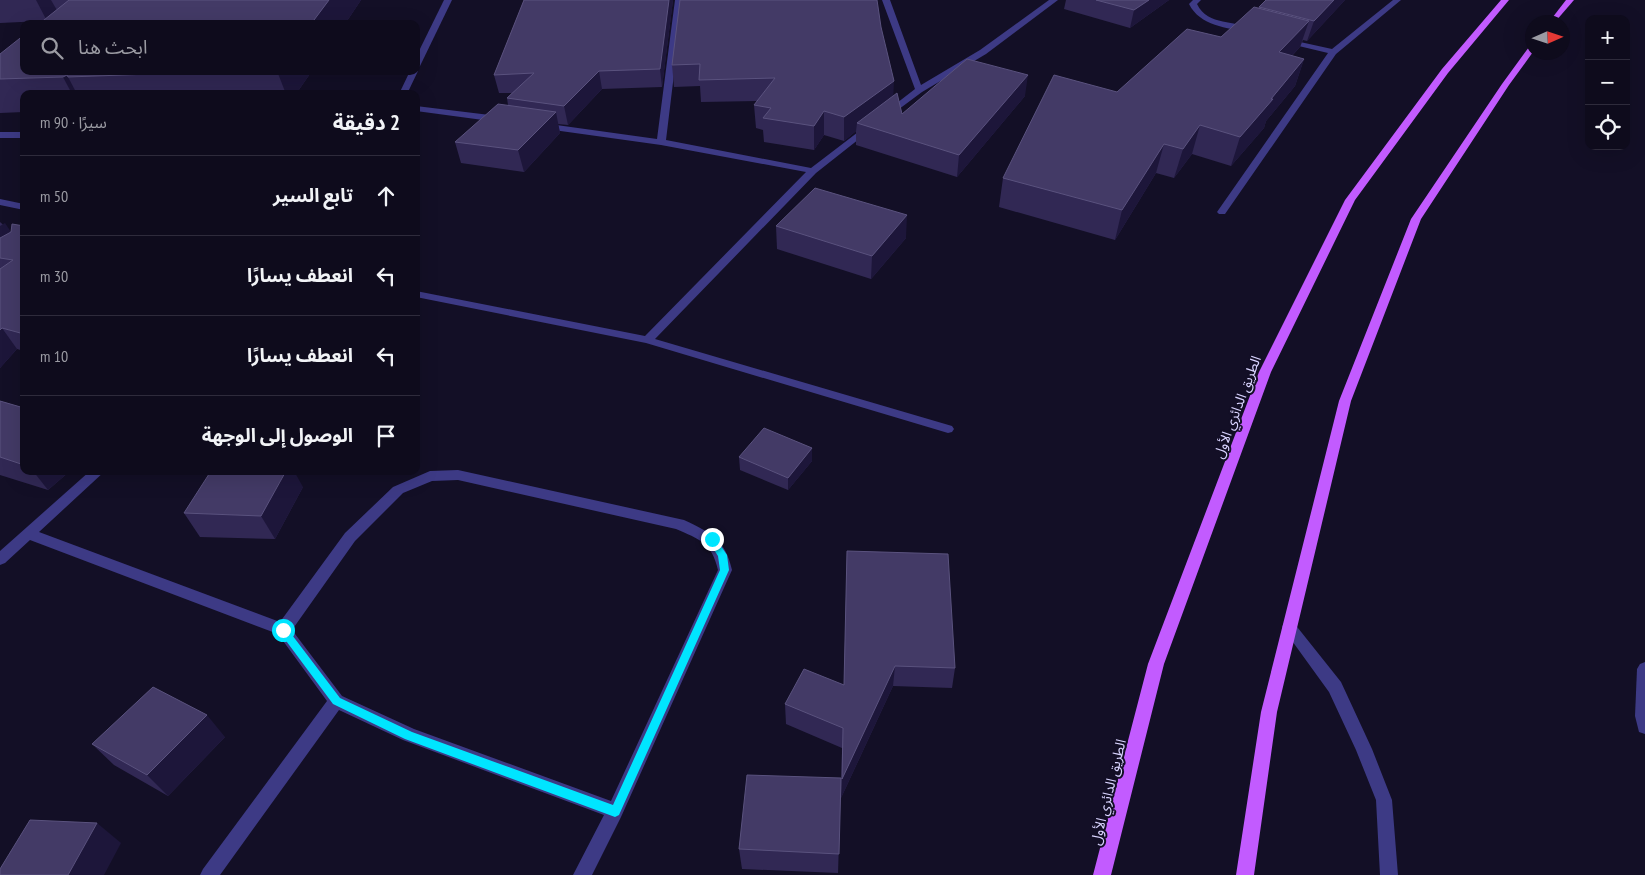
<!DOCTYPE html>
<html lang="ar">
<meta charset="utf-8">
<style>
body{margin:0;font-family:"PT Sans Narrow","Noto Sans Arabic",sans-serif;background:#171425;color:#f1f3f6;direction:rtl}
.controls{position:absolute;right:15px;top:15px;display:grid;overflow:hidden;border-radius:10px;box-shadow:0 5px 20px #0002}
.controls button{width:45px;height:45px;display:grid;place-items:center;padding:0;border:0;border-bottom:1px solid #2e2b3b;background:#0e0b1c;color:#f1f3f6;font:25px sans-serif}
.compass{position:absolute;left:1525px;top:15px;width:45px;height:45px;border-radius:50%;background:#0e0b1c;box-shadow:0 5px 20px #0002;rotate:87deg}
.stop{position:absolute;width:15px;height:15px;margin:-11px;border:4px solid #00e5ff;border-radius:50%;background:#fff}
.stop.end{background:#00e5ff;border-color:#fff;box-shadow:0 1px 5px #0008}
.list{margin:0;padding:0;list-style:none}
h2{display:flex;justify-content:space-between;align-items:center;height:65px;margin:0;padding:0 20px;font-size:21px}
h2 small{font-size:16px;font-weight:400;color:#9b9ba3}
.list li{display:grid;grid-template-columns:32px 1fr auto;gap:15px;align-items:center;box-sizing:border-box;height:80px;padding:0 20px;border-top:1px solid #2e2b3b}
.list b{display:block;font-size:19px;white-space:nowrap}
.list em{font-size:16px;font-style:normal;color:#9b9ba3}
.icon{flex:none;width:28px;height:28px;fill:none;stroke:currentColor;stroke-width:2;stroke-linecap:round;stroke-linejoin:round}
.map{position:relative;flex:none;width:1645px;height:875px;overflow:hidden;direction:ltr}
.search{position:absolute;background:#0e0b1c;box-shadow:0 5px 20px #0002;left:20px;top:20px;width:400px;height:55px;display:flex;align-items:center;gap:12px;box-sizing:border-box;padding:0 18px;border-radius:10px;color:#9b9ba3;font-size:19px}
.panel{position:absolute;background:#0e0b1c;box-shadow:0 5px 20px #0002;left:20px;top:90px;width:400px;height:385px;border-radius:10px;direction:rtl}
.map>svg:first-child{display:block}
</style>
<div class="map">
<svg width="1645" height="875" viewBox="0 0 1645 875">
<rect width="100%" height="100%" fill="#130f26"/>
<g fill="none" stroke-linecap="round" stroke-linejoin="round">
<g fill="#3d3a85" fill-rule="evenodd">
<path d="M444,0H452L420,66L416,68V57Z"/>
<path d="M675,0H683L666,140L811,168L866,126L873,128L816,173L655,339L952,426L954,429L952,432L948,433L646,343L416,297V291L645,336L806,172L661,145L539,128V124L542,123L657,139Z"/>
<path d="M882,0H890L921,85L980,50L1049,0H1058L986,54L922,92L887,118L884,117V113L915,89Z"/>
<path d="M1193,0H1201L1197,4C1208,27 1236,19 1253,30L1249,32C1227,28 1200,26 1189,4Z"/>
<path d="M1393,0H1401L1336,54L1225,214H1219L1217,212L1328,53L1282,42V38L1332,49Z"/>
<path d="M416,69L418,71L407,94H399L410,71H416Z"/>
<path d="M416,106L498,116L502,119L498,122L416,111Z"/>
<rect x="0" y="132" width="24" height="6"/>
<path d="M0,199L24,204V210L0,205Z"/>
<path d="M458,470L684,520C711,533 725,539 732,570L621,817L592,875H573L604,815L403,740L339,710L220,875H200L203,869L327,701L278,634L30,540L5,563L0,565V551L90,471H105L39,532L280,622L345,533L393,487L430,471ZM458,480L676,529C699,539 712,543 718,570L611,801L414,729L342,696L292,630L355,541L403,493L432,481Z"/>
<path d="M1289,621L1294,623L1341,682L1372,749L1392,800L1398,875H1380L1376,800L1356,750L1329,692L1282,627L1284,623Z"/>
<path d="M1645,662V734L1639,732L1635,716L1637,669L1640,664Z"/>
</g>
<g fill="#c25bff" fill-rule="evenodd">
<path d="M1501,0H1509L1448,73L1355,200L1271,372L1164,664L1111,875H1093L1148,664L1259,372L1345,200L1442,69Z"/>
<path d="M1566,0H1574L1555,22H1549Z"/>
<path d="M1529,47H1532L1533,52L1509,85L1421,219L1351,401L1277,712L1254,875H1236L1261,712L1339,401L1411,219L1502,84Z"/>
</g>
</g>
<g fill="#312854">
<path d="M0,0H361L345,24L42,21L0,23Z"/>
<path d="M524,0H673L662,87L602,89L568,125L558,124L560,133L524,172L461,163L455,142L508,105L507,98L512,93H499L494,75Z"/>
<path d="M1066,0H1169L1130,28L1064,9Z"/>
<path d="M1345,0L1307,41L1303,40L1300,47L1292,56L1304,59L1295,86L1266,121L1264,128L1231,166L1192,154L1174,178L1156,173L1115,240L999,207L1003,178L1117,92L1221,37L1259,7Z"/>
<path d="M881,27L893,96L902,114L1025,96L957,177L856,145V131L844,141L824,135L814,150L764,142L763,130L756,128L754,105L757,101L701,102L700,86L674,87L672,65Z"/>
<path d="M0,54L24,71H312L296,94H24V112L0,113Z"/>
<path d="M0,222L11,232L24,226V351L17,349L0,368Z"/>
<path d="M776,226L906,238L871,279L777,249Z"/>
<path d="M0,401L24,408V471H70L48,490L0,475Z"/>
<path d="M812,448V461L788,490L740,470L739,457Z"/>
<path d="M303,487L275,539L200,537L184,513Z"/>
<path d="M847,551L955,668L952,688L893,686L841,798L842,748L786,724L785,704L844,685Z"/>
<path d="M225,737L168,796L114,765L92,744Z"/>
<path d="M841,778L838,873L742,869L739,849Z"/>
</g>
<g fill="#1d163a">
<path d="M36,0H51L58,12L47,21Z"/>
<path d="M329,0H361L345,24H311Z"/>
<path d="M669,0H673L662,87L660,69Z"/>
<path d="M1149,0H1169L1130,28L1134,10Z"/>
<path d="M1334,0H1345L1307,41L1314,21Z"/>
<path d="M1309,21L1300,47L1270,79L1279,52Z"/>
<path d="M1304,59L1295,86L1266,121L1264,128L1231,166L1240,137Z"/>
<path d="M277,71H312L296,94H286Z"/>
<path d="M599,71L602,89L568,125L564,106Z"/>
<path d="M67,75L77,94H72L63,77Z"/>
<path d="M1028,75L1025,96L957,177L959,155Z"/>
<path d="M894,81L893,103L857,123L856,131L844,141V117Z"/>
<path d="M824,111V135L814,150V126Z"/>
<path d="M556,112L560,133L524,172L518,150Z"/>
<path d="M1200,125L1192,154L1174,178L1183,149Z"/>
<path d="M1164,144L1156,173L1115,240L1122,210Z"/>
<path d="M907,215L906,238L871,279L872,256Z"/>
<path d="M5,223L19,244L0,255V226Z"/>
<path d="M2,328L17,349L0,368V330Z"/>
<path d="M812,448V461L788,490V478Z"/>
<path d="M33,471H70L48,490Z"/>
<path d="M286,471H294L303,487L275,539L261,516Z"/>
<path d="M895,666L893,686L841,798L842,779Z"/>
<path d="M207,715L225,737L168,796L147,775Z"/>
<path d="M97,823L121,843L104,875H68Z"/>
</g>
<g fill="#433a66" stroke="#5a527e">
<path d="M69,0H329L311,24H39Z"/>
<path d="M524,0H669L660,69L599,71L564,106L507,98L534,73L494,75Z"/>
<path d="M680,0H877L881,27L894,81L844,117L824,111L814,126L763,118L771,108L754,105L775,78L699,80L700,64L672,65Z"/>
<path d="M1096,0H1149L1134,10Z"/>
<path d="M1266,0H1334L1314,21L1259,7Z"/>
<path d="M1254,7L1309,21L1279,52L1304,59L1271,99H1273L1240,137L1200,125L1183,149L1164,144L1122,210L1003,178L1054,75L1117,92L1187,29L1221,37Z"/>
<path d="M24,35V71H233L68,77L67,75L63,77L0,79V54Z"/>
<path d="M967,59L1028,75L959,155L857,123L897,93L902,114Z"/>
<path d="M498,104L556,112L518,150L455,142Z"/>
<path d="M815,188L907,215L872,256L776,226Z"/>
<path d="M12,224L24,226V334L2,328L0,330V269L13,260L0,258V238L11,232Z"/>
<path d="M0,401L24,408V465L0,457Z"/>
<path d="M764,428L812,448L788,478L739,457Z"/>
<path d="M211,471H286L261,516L184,513Z"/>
<path d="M847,551L948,554L955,668L895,666L842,779L843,728L785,704L804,669L844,685Z"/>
<path d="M153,687L207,715L147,775L92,744Z"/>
<path d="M747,775L841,778L839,854L739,849Z"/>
<path d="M30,820L97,823L68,875H0V869Z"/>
</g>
<path fill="#00e5ff" d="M712,536L715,537L727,555L729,570L619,815L615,817L405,739L333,704L278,630L279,627H286L340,698L412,732L613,805L720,570L718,556L707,539Z"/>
<g text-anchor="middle" stroke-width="4" stroke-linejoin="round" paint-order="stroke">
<g font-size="14" fill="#d9d4ff" stroke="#130f26">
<text transform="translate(1237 407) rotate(-69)" y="5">الطريق الدائري الأول</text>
<text transform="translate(1108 792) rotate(-76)" y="5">الطريق الدائري الأول</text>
</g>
</g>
</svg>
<div class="controls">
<button>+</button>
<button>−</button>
<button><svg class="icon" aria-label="locate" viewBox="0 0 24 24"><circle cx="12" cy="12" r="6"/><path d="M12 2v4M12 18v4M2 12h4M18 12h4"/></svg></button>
</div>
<svg class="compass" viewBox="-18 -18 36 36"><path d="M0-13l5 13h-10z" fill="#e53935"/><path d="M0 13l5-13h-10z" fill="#9b9ba3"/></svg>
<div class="stop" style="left:283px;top:630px"></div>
<div class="stop end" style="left:712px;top:539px"></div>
<div class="search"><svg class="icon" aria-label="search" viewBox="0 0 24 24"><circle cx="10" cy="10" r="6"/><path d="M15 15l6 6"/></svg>ابحث هنا</div>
<section class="panel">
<h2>2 دقيقة<small>سيرًا · 90 m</small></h2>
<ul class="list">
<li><svg class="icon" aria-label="ahead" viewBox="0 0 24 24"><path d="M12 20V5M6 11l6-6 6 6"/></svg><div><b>تابع السير</b></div><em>50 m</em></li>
<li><svg class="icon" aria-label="left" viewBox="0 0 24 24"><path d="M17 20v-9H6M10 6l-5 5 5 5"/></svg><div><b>انعطف يسارًا</b></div><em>30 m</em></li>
<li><svg class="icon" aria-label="left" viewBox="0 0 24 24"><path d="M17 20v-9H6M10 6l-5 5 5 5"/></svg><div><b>انعطف يسارًا</b></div><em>10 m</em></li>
<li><svg class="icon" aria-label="arrive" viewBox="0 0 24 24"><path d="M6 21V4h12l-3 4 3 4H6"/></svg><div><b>الوصول إلى الوجهة</b></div></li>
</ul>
</section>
</div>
